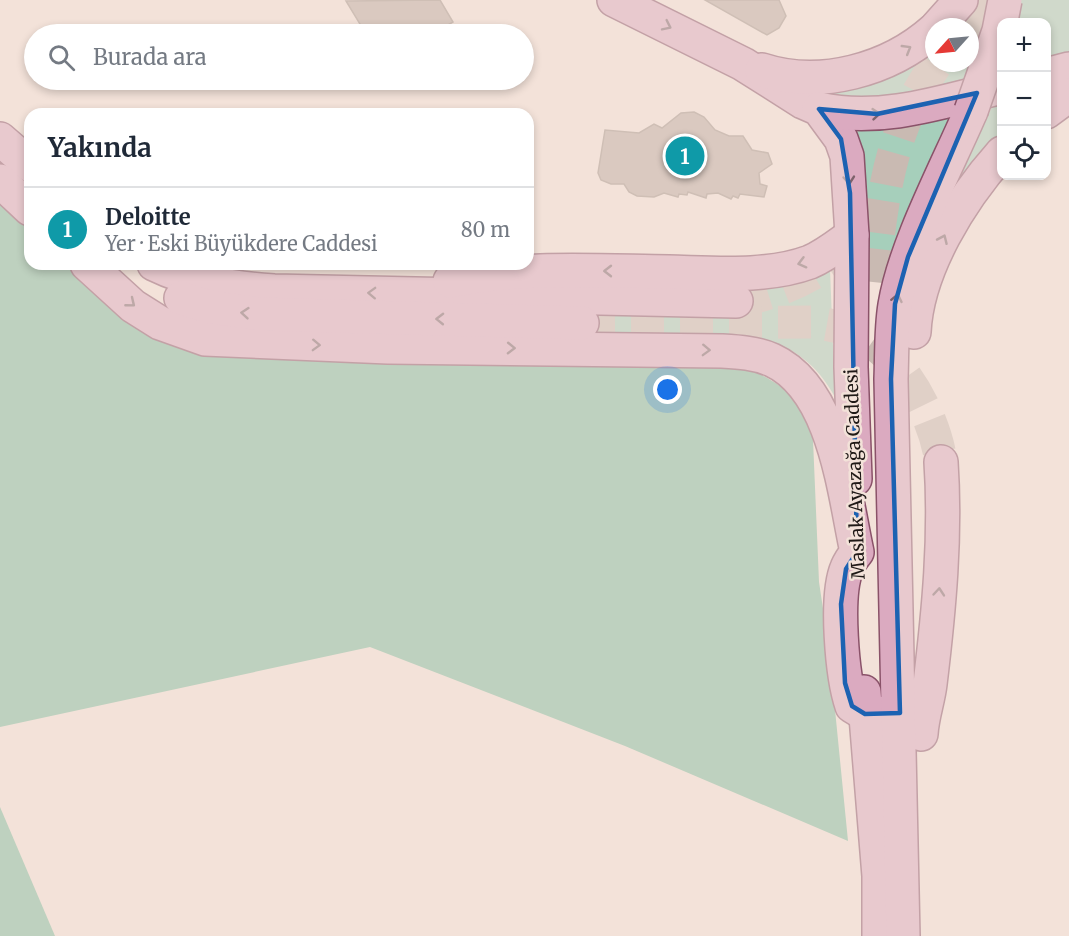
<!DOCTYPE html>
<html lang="tr">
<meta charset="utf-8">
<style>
body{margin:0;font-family:Merriweather,serif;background:#f2f2f3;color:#1f2937}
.controls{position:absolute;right:18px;top:18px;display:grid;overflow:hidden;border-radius:12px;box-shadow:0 3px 9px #0003}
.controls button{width:54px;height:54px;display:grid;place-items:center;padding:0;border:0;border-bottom:2px solid #e0e1e3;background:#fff;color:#1f2937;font:30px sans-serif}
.compass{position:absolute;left:925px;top:18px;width:54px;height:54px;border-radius:50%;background:#fff;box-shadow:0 3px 9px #0003;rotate:243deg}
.you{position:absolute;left:668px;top:390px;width:21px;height:21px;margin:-15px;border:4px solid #fff;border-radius:50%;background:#1a73e8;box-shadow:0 0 0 9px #1a73e833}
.badge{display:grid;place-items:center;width:39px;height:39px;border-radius:50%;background:#1a73e8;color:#fff;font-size:20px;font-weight:700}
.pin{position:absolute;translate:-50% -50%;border:3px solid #fff;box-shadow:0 2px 6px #0006}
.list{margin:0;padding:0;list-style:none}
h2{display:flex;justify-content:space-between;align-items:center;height:78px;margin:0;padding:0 24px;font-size:26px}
h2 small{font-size:20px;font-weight:400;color:#747a83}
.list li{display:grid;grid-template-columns:39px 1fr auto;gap:18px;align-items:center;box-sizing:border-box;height:84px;padding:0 24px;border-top:2px solid #e0e1e3}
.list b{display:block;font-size:22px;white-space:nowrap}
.list p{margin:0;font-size:20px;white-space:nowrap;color:#747a83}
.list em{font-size:20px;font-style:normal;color:#747a83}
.icon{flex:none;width:33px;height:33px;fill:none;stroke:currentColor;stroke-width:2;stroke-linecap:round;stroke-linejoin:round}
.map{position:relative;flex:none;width:1069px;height:936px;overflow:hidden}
.search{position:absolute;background:#fff;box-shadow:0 3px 9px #0003;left:24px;top:24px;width:510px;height:66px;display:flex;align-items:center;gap:15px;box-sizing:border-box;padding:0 21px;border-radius:33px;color:#747a83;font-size:22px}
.panel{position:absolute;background:#fff;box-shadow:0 3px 9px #0003;left:24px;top:108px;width:510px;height:162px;border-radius:18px}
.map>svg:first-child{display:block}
</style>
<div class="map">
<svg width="1069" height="936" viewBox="0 0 1069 936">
<rect width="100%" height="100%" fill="#f3e2d9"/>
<g fill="#a6cfbb">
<path d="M976,0H994L968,84L882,103L831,98L833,93L878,81L934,47V63H970V27H955Z"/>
<path d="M1021,0H1069V56L1047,63L1046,22H1016Z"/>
<path d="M1001,98V138L965,182L960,178L995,100Z"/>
<path d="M958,112L889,277L866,273L854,132Z"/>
<path d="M830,269L835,397C820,370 800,351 771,342L583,336V308Z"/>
</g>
<g fill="#7ebc9f">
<path d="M0,202L30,230V264H66L147,334L185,350L211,355L750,369C787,388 804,398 813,440L819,582L829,649L848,841L625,746L370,647L0,727Z"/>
<path d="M0,807L55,936H0Z"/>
</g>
<g fill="#bcaca3" stroke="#a4948b" stroke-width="1.5">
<path d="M440,0L453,22L433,34H366L346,1Z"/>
<path d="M705,0H779L786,16L779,28L767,35Z"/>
<path d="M694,112L704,117L715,130L729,136H743L752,150L768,153L772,164L759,173L760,184L767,186L764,197L740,194L738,198L733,196L731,199L718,193L707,194L706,198L688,192L687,195L679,194L678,197L664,193L654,197L637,196L629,192L624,184H611L601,180L598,173L605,130L639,133L654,124L662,128L681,113Z"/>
</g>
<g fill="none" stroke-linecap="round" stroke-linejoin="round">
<g stroke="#c9bab2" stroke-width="33" stroke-dasharray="33 16" stroke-linecap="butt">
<path d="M967,27L997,0"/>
<path d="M873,282C882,202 888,130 937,63"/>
<path d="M736,301C770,295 802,283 830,262"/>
<path d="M582,323L813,322C830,325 847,327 862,336C903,358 935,417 941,462"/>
</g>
<defs>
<g id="major">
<path d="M614,0L743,64L803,102L819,109L841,139L847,156L852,235L851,367L855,479"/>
<path d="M937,27L961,0"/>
<path d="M762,70C820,89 889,70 934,30"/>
<path d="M1046,75L1069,69"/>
<path d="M819,109C880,123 942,102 1002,87"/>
<path d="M1046,112L1069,95"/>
<path d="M0,139L30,165"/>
<path d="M0,181L30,209"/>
<path d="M87,264L133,306L160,323L205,339L388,347L722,351C739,352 756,353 772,360C835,389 844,493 857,552C853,557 849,563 847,568C835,596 842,677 852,706L865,714L923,712"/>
<path d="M154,264C193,283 231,288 274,291L736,301"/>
<path d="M450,281C521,266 596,271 669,272C714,273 767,278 810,262C826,255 838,245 852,235"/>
<path d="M181,298L210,307L261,314L582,323"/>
<path d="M914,332C917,269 961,199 1002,153"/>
<path d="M864,692L879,876V936"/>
<path d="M921,734C922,716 928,701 930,684C939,610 946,536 941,462"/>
<path d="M903,936L891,379C892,354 891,329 895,305C905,245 946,169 971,111"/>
</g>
</defs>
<use href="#major" stroke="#8a5269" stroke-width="36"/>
<use href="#major" stroke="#dbaac0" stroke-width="33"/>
<defs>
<path id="major-bridge" d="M971,111L999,31L1005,0"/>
</defs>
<use href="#major-bridge" stroke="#8a5269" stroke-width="36" stroke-linecap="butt"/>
<use href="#major-bridge" stroke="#dbaac0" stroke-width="33"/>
</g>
<defs><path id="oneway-chevron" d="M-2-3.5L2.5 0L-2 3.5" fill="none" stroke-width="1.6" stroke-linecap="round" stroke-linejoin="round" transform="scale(1.5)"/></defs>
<g stroke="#7d626b">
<use href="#oneway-chevron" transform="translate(667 26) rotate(26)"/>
<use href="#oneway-chevron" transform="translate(907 49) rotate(-31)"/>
<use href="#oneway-chevron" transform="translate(876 114) rotate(-5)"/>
<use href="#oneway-chevron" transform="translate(849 180) rotate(85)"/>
<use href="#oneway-chevron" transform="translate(943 239) rotate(-66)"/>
<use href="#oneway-chevron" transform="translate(802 263) rotate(165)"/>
<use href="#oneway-chevron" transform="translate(608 271) rotate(180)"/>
<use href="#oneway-chevron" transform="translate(372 293) rotate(-178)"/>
<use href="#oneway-chevron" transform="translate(897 298) rotate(-78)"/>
<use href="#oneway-chevron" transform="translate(131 303) rotate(39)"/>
<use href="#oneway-chevron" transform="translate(245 313) rotate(-175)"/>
<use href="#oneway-chevron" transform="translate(440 319) rotate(-179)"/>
<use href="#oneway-chevron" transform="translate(316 345) rotate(2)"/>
<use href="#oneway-chevron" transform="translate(511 348) rotate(1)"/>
<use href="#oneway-chevron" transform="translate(706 350) rotate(2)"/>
<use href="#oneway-chevron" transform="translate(939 592) rotate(-85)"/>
</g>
<path d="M0 0H1069V936H0ZM977,93L908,257L895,304L891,379L900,713L865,714L852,706L845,683L841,604L846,569L857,552L850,193L841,139L819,109L877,114Z" fill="#f3e2d9" fill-opacity=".55" fill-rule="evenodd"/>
<path fill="none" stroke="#1c62b2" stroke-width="4.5" stroke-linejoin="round" d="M977,93L908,257L895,304L891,379L900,713L865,714L852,706L845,683L841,604L846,569L857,552L850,193L841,139L819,109L877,114Z"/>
<g text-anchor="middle" stroke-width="5" stroke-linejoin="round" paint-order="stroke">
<g font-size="18" fill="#1f1916" stroke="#f3e2d9">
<text transform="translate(855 474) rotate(-92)" y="6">Maslak Ayazağa Caddesi</text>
</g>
</g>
</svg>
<div class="controls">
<button>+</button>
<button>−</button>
<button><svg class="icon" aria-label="locate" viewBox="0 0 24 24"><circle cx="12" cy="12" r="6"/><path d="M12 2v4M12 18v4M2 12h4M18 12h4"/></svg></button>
</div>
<svg class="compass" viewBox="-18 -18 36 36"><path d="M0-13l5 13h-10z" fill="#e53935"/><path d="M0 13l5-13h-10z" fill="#747a83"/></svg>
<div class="you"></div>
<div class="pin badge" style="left:685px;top:156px;background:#0f9aa8">1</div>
<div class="search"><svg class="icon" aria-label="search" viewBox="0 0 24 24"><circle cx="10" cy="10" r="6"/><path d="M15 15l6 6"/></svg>Burada ara</div>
<section class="panel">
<h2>Yakında<small></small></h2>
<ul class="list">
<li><span class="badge" style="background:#0f9aa8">1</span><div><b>Deloitte</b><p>Yer · Eski Büyükdere Caddesi</p></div><em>80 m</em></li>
</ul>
</section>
</div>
